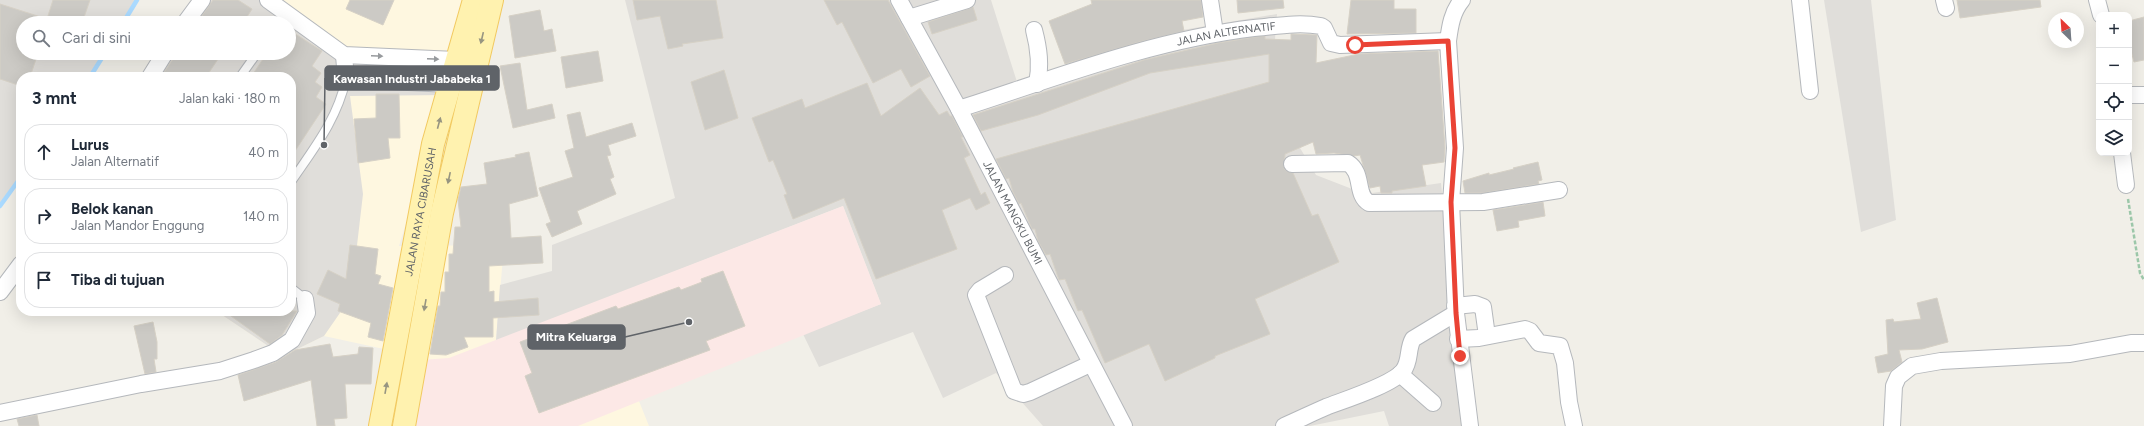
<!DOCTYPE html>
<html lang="id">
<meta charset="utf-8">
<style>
body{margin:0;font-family:Figtree,sans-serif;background:#f6f6f7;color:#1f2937}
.controls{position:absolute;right:12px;top:12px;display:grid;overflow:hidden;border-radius:8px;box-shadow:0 4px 16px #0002}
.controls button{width:36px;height:36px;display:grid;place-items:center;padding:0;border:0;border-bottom:1px solid #e0e1e3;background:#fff;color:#1f2937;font:20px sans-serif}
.compass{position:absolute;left:2048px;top:12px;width:36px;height:36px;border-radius:50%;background:#fff;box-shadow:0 4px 16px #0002;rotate:335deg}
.stop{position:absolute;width:12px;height:12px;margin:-9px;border:3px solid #ea4335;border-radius:50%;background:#fff}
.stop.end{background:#ea4335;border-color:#fff;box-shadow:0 1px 4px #0008}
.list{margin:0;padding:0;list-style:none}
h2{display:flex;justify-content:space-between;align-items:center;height:52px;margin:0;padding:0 16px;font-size:17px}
h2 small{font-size:13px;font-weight:400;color:#747a83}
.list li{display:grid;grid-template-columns:26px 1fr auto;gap:12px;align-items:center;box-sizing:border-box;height:56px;margin:0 8px 8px;padding:0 8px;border:1px solid #e0e1e3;border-radius:16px}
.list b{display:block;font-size:15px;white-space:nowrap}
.list p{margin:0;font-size:13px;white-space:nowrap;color:#747a83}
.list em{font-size:13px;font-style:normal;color:#747a83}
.icon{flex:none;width:22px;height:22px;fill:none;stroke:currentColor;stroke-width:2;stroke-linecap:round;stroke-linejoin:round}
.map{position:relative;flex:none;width:2144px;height:426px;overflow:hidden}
.search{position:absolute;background:#fff;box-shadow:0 4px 16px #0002;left:16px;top:16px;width:280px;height:44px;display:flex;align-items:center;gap:10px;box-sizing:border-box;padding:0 14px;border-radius:22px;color:#747a83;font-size:15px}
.panel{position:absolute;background:#fff;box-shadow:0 4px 16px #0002;left:16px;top:72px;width:280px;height:244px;border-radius:16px}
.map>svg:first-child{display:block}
</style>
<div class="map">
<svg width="2144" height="426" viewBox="0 0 2144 426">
<rect width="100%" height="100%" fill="#f1efe8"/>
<path fill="#fef7e0" d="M204,0H475L399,246L504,245L496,340L717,255L803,334L639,401L649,426H409L416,356L324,336L283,356L216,311H291V77L289,23Z"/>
<g fill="#e0deda">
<path d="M0,0H137L123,23H23V53H105L90,77H21V177L0,206Z"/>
<path d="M204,0H269L344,55L456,60L447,95L350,96L363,194L351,297L324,336L283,356L216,311H291V77H150L167,53H289V23H188Z"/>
<path d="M625,0H991L1017,82L1159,34L1277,14L1273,64L1277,109L1316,175L1365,194L1441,183L1467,426H1389L1384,411L1310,426H1043L996,373L943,398L913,332L819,367L803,334L881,304L843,206L496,341L500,285L552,271V245L675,198Z"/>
<path d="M1824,0H1871L1896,220L1861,232Z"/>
</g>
<path fill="#fce8e6" d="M843,206L881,304L578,426H412L421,360L449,358Z"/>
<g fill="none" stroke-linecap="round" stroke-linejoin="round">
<g stroke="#aadaff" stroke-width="4.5">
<path d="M123,23L137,0"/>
<path d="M90,77L105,53"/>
<path d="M0,206L21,177"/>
</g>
</g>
<g fill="#cccac5" stroke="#d6d1c6">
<path d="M53,0H90L82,23H23V53H38L30,77H21V86L0,79V4L47,19Z"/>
<path d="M213,0H238L252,9L243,23H197Z"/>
<path d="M350,0H394L383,25L346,9Z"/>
<path d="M633,0H716L723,38L682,44L683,46L668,49L660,16L637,20Z"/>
<path d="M824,0H888L930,76L911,87L901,69L873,83L842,22L837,25Z"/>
<path d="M1091,0H1201L1203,17L1182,21L1184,31L1139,42L1065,64L1049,21L1092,4Z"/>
<path d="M1237,0H1283L1284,8L1238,13Z"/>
<path d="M1351,0H1394V9H1416V33L1347,34Z"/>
<path d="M1957,0H2040L2041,7L1960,18Z"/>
<path d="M973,7L977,20L932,34L928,22Z"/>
<path d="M540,10L544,31L552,29L556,51L515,58L509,16Z"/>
<path d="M2144,17V60L2134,62L2129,43V21Z"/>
<path d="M289,30L322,51L312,66L321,73L315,82L322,87L316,97L326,104L291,157V77H251L267,53H289Z"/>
<path d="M1291,34L1317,35L1316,63L1359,54L1438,51L1445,148L1444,162L1422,165L1426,186L1392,191V193H1381L1380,186L1370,188L1360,155L1354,156L1334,153L1316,154L1313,142L1285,154L1284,169L1288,172L1293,173L1312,216L1318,214L1339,262L1255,299L1270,334L1215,356V358L1165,381L1149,344L1105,363L1082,310L1078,311L1065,279L1059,280L1050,254L1046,255L1038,241L1035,229H1032L1021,203L1019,204L1013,192L1009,178L1006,179L996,159L1269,82V54L1150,73L1038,115L981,131L973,115L1144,60L1218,43L1255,37L1265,36V39L1291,40Z"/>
<path d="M598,51L603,81L566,88L561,57Z"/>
<path d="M177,53H222L206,77H161Z"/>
<path d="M520,63L527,110L552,104L555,118L513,128L500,66Z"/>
<path d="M724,70L738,118L705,130L691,82Z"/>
<path d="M867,83L881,116L920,88L939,115L947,111L950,116H952L963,137H961L970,155L964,158L981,195L985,192L990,203L976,210L970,198L942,210L957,249L876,279L844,198L793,219L784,195L787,194L773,160L769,162L752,118L802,99L805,108Z"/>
<path d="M376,94H399L400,138H388L390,158L358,163L354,119L376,118Z"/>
<path d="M580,112L586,137L632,123L636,136L608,145L611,155L607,156L614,177L610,179L616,194L577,211L582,224L552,237L546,224L551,222L539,188L573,177L565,151L574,148L567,115Z"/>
<path d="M529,152L538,196L509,204L511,238L541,236L543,263L489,266V292L494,291V302L538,298L539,315L493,318V337H464L468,347L446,355L430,354L438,306H440L441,292H445V272H449V254H453L455,227H461L458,200L461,187L487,184L484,163L516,157L515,155Z"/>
<path d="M1538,162L1542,180L1538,181L1539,184L1482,193H1465L1463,181L1489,173V175L1514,169L1513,168Z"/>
<path d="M1543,202L1545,216L1518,221L1519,227L1497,231L1493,210Z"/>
<path d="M350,245L378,249L375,274L381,276L378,284L393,288L383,341L368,337L371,323L338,311L340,304L317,294L328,270L346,279Z"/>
<path d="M723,271L745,326L706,341L710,350L539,413L525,376L532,373L520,342L616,306L618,309L679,287L681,290L702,282L701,279Z"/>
<path d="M1937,298L1948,342L1922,349L1899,350L1902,362L1891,371L1878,373L1875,357L1888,354L1886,320L1893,319L1894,322L1921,319L1917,303Z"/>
<path d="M224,311H297L282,335L270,344Z"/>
<path d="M153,322L157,342V359H154L156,372L145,374L134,326Z"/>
<path d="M330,344L333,357L358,354L359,347L373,348L371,384H345L347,418L334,419L335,426H317L311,380L244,401L238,375L276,362L295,350Z"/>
<path d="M37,415L39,426H19L17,419Z"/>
</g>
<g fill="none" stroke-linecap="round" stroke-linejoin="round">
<defs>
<g id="lane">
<path d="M278,23L285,13"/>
<path d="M240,77L257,53"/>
<path d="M291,182C314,148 337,120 346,79"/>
<path d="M291,288L305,299"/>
</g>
<g id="street">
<path d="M268,0L344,55L456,60"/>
<path id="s1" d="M899,0L959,109L1124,426"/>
<path d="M1210,0L1215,33"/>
<path d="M1462,0C1452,12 1450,26 1448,41L1455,148L1451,202L1456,313L1470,426"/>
<path d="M1800,0L1810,91"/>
<path d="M1944,0L1946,8"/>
<path d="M2097,0L2101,15"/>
<path d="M909,18L967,0"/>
<path d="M185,23L202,0"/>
<path d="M1034,30C1039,49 1041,65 1037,84"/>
<path d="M344,55L346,79L450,84"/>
<path d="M150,77L165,53"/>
<path d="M2129,95H2144"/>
<path id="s2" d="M959,109C1055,78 1153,40 1254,28C1276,26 1299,22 1321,26L1324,28L1331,43L1340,45L1448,41"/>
<path d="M2122,153L2126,185"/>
<path d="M1292,164L1348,163C1364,173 1355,195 1369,203L1483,202L1559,190"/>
<path d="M1005,275L980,290L976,295L1014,391L1023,394L1030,392L1090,364"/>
<path d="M0,292L21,264"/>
<path d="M1455,306L1475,304L1483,307L1487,336"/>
<path d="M1458,339L1479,338L1525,329L1530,331L1539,343L1560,346L1565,363L1569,402L1574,426"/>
<path d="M1400,374L1433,403"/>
<path d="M0,413L141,384L220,371L254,360L273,353L292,340L307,313L305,299"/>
<path d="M1284,426C1298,420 1312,413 1326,407C1344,400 1392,385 1403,371C1411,361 1407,349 1413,339L1456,313"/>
<path d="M1892,426L1894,386L1898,377L1912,366L1941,361L2070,354L2131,343H2144"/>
</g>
<g id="primary">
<path id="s3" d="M380,426L433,144L474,0"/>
<path d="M404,426L442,213L492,0"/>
</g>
</defs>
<use href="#lane" stroke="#b5b8bc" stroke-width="10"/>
<use href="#street" stroke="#b5b8bc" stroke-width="18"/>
<use href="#primary" stroke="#f2c960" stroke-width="24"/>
<path stroke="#9cc7a9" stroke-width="2.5" stroke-dasharray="4 2" stroke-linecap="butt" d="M2128,199L2140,273L2144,280"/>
<use href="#lane" stroke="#fff" stroke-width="8"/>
<use href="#street" stroke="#fff" stroke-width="16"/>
<use href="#primary" stroke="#fff2af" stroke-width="22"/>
</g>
<defs><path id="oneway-solid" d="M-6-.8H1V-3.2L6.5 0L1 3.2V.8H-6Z"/></defs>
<g fill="#979581">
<use href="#oneway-solid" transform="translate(482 38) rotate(103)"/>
<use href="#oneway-solid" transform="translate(439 123) rotate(-75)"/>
<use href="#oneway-solid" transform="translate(449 178) rotate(102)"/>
<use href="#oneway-solid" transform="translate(425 305) rotate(100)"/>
<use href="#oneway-solid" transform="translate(386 388) rotate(-80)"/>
</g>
<g fill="#979a9d">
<use href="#oneway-solid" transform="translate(377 56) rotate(2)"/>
<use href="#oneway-solid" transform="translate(433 59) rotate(2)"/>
</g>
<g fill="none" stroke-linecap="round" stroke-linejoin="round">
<path stroke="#ea4335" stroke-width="5" d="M1355,45L1448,41L1455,148L1451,202L1456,313L1460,356"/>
</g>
<g text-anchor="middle" stroke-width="3" stroke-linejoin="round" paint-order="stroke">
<g font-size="11" fill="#5f6368" stroke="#fff">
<text dy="4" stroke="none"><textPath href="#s2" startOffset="278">JALAN ALTERNATIF</textPath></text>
<text dy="4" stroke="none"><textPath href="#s3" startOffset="218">JALAN RAYA CIBARUSAH</textPath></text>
<text dy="4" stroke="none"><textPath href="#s1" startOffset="241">JALAN MANGKU BUMI</textPath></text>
</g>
</g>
<path fill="none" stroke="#5f6368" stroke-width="1.5" d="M324 145L325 78M689 322L625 337"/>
<g fill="#5f6368" stroke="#fff" stroke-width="1.5">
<circle cx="324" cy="145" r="4"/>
<circle cx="689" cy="322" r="4"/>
</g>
<g fill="#5f6368" stroke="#5f6368" stroke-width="1.5">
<rect x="325" y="66" width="174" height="24" rx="4"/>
<rect x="528" y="325" width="97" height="24" rx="4"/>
</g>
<g font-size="12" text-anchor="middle" font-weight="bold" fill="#fff">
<text x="412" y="83">Kawasan Industri Jababeka 1</text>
<text x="576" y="341">Mitra Keluarga</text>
</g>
</svg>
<div class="controls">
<button>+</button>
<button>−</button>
<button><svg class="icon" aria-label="locate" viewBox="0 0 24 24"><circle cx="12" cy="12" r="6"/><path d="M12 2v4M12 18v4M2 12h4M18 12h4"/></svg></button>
<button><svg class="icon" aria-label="layers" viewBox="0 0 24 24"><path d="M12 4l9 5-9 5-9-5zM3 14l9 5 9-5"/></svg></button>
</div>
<svg class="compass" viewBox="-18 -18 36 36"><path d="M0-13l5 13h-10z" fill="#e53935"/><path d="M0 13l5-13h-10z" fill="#747a83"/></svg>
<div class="stop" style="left:1355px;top:45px"></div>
<div class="stop end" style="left:1460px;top:356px"></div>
<div class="search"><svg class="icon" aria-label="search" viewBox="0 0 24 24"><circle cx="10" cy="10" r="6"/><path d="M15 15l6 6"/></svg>Cari di sini</div>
<section class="panel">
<h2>3 mnt<small>Jalan kaki · 180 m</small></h2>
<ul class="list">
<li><svg class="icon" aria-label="ahead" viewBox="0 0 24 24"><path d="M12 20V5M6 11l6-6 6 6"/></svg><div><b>Lurus</b><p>Jalan Alternatif</p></div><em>40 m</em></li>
<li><svg class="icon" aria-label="right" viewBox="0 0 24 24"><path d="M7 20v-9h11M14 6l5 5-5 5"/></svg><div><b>Belok kanan</b><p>Jalan Mandor Enggung</p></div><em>140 m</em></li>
<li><svg class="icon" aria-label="arrive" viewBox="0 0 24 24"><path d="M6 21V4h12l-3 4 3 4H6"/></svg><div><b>Tiba di tujuan</b></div></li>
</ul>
</section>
</div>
